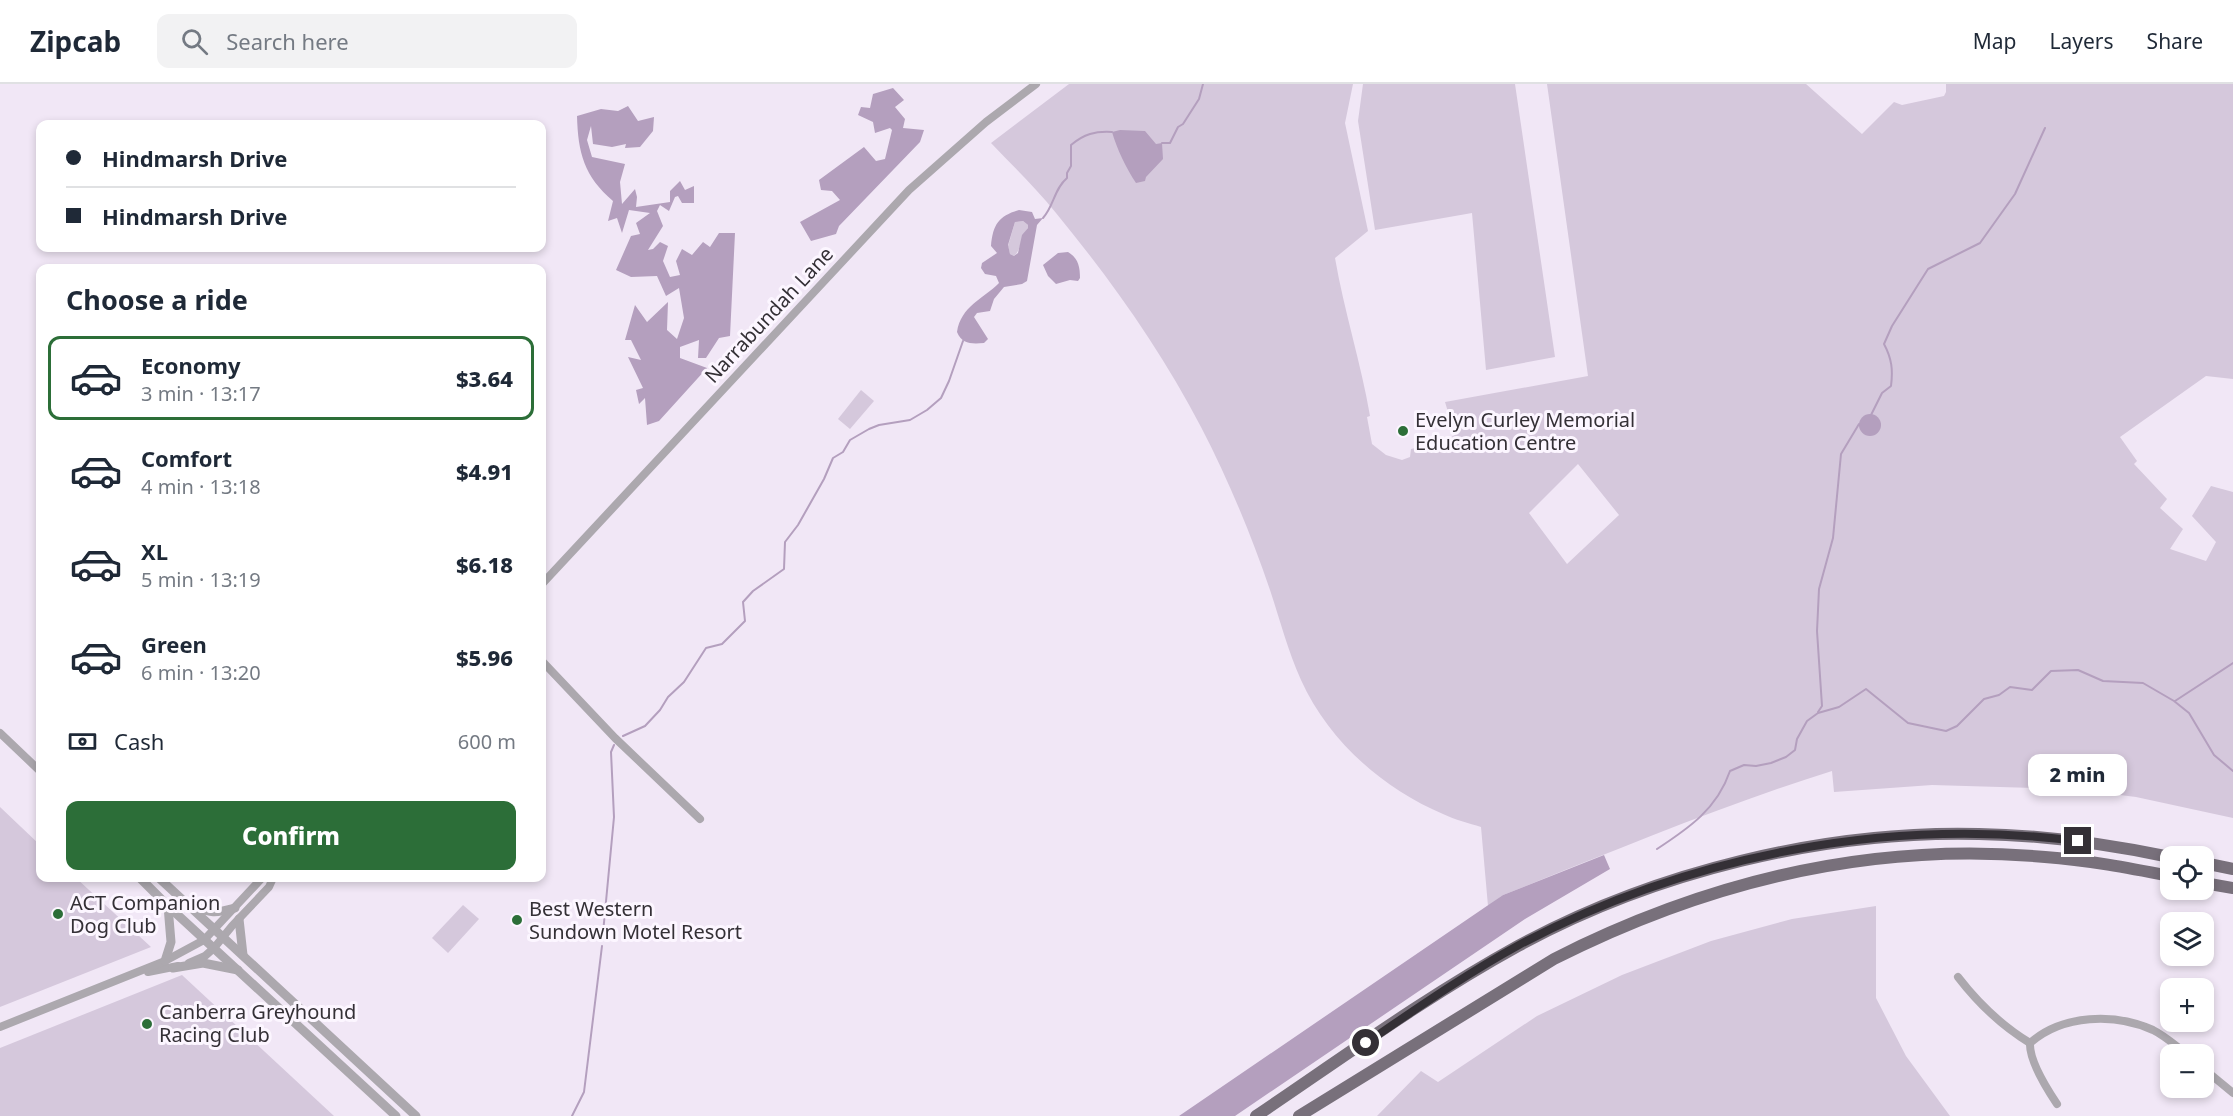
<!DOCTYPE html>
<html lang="en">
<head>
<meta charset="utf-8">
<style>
  :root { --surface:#fff; --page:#f2f2f3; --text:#1f2937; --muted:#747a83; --line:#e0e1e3; --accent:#2c6e38 }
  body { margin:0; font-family:"Noto Sans",sans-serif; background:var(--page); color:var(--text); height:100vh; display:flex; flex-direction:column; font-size:22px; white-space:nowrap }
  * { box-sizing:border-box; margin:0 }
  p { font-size:20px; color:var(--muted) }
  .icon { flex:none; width:33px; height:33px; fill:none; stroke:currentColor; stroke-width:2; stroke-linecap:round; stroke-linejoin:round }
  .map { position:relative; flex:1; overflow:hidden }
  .details { position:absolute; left:36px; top:180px; width:510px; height:618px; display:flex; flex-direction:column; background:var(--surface); border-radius:12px; box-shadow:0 3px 9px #0003 }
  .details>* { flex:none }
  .banner { position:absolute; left:36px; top:36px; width:510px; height:132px; border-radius:12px; box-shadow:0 3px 9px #0003; display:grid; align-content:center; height:132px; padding:0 30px; background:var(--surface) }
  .fabs { position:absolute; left:2160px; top:762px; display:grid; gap:12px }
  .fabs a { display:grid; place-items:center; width:54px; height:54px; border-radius:12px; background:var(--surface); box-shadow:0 3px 9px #0003; font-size:30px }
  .end { position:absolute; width:27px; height:27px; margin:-14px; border:8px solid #343036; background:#fff; box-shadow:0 0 0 3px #fff }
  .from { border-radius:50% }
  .bubble { position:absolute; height:42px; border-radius:12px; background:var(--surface); box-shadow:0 3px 9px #0003; font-size:20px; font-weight:800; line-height:42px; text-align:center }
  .banner b { display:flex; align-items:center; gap:21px; height:57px; font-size:22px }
  .banner b+b { border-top:2px solid var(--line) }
  .banner i { width:15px; height:15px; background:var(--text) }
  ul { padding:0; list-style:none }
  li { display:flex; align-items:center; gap:18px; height:84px; margin:0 12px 9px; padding:0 18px; border:3px solid transparent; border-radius:12px }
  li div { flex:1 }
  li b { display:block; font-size:22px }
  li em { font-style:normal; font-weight:800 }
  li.current { border-color:var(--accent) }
  li>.icon { width:54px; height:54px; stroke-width:1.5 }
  h2 { padding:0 30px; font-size:27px; line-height:72px }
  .pay { display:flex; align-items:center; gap:15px; height:66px; padding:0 30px; font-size:22px }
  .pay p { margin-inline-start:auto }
  .button { display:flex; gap:12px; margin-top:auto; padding:12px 30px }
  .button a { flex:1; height:69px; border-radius:12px; background:var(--accent); color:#fff; font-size:24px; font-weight:800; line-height:69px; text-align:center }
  header { display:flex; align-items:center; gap:36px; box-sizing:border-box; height:84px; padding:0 30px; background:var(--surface); border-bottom:2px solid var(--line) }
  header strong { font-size:28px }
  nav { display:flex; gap:33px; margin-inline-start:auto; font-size:21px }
  .search { width:420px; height:54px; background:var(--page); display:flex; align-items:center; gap:15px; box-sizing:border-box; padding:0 21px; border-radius:12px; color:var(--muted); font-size:22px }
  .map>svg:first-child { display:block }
  .green { fill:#d5c8dc; fill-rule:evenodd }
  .forest { fill:#b49fbe; fill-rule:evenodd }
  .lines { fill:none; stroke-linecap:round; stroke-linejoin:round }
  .stream { stroke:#b49fbe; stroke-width:2 }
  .minor { stroke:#aca8ae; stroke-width:8 }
  .tertiary { stroke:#aca8ae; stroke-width:9 }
  .primary { stroke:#78707b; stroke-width:12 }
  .route { stroke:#343036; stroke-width:8 }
  .poi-dot { fill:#2c6e38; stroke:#fcf6ff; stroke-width:2 }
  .labels { text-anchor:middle; stroke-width:6; stroke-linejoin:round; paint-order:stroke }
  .street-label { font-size:20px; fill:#343036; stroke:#fcf6ff }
  .poi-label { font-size:20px; fill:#343036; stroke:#fcf6ff; text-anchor:start }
</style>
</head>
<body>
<header>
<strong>Zipcab</strong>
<div class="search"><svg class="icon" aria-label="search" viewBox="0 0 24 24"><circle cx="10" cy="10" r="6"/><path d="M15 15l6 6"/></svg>Search here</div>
<nav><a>Map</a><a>Layers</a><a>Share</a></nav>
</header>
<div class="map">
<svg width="2233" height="1032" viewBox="0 0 2233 1032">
  <rect width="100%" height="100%" fill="#f1e7f6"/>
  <g class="green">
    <path d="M1069,0h284l-8,39 23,108 -33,27c9,53 26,105 35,158l-3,1 5,27 14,11 16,5 8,-3 1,-8 33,-8 11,-6 -10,-33 143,-26 -41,-292h259l56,50 32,-32 8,3 42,-9 2,-4v-8h287v295l-27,-3 -86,61 17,24 -3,3 33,35 -7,9 23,21 -13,20 36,12 10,-19 -24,-26 19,-30 22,6v326l-97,-21 -64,-8 -140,-4 -98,7 -2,-21c-112,35 -220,81 -329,124l-15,11 -7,-79c-12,-4 -26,-7 -38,-13 -61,-26 -115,-74 -142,-134 -13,-29 -21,-60 -31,-90 -19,-56 -42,-111 -69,-163 -40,-77 -90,-147 -145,-214 -20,-25 -43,-47 -65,-70zM1578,380l41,51 -52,49 -38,-51z"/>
    <path d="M1363,0h152l40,273 -69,13 -14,-157 -97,17 -17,-109z"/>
    <path d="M1023,137l5,4v3c-8,10 -6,21 -14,28l-4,-2 -2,-8 7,-24z"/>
    <path d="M861,306l13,11 -24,28 -12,-10z"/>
    <path d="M0,723l40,38v33h36l75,69 -151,60z"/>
    <path d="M463,821l16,14 -31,34 -16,-15z"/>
    <path d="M1876,822v92l30,58 44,60h-573l44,-45 17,11 99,-66 85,-41 89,-34 81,-22z"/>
    <path d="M182,891l152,141h-334v-68z"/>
  </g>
  <g class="forest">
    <path d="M893,4l11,12 -9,7 10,12 -2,9 21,2 -4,12 -81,84 -3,8 -25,7 -11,-19 40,-22 -8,-9 -11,-1 -2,-10 45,-33 12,14 9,-2 7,-29 -2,-2 -15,5 -2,-11 -15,-7 3,-8 9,1 3,-14z"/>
    <path d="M628,22l10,15 16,-4 -1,14 -13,16 -15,1 1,-4 -14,3 -19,-3 -2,-18 -4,14 5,17 33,7 -5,18 2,22 13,-15 2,8 -1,10 34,-5v-11l10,-10 5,9 9,-4v17h-12l-4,-7 -3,1 -6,14 -9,-6 -3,6 6,15 -15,24 5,-1 7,-7 8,4 -5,15 7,16 10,-2 -4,-14 6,-12 10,6 11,-13 7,5 9,-14h16l-5,103 -11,2 -13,20h-8l1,-18 -19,7v11l27,10 -48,53 -12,4 -2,-27 -6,6 -3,-14 7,-2 -15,-31 13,3 -10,-20h-6l10,-35 12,17 21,-20 -1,28 10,9 7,-21 -5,-30 -13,8 -9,-20 -26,1 -15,-7 15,-34 9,-2 -4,-11 14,-10 -21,-3 -7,23 -5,-15 -9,3 5,-20c-29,-25 -35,-48 -36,-85l24,-7 17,2z"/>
    <path d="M1120,46l25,1 11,13 6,-1 1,16 -17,18 -1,4 -9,2c-10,-15 -19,-34 -24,-51z"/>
    <path d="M1019,126l13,2 3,7 8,-1 -6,7 -10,56 -5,3 -18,3 -10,12 -4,12 -13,2 -3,4 14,22 -4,4c-13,1 -22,1 -27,-11 4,-26 26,-33 42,-49l-3,-7 -11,-2 -4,-6 1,-5 15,-10 -6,-7c2,-22 8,-30 28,-36zM1023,137l5,4v3l-6,7 -4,18 -4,3 -4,-2 -2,-9 7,-23z"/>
    <path d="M1068,168c10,6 12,14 12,26l-2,3 -8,-1 -14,4 -8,-8 -5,-11 15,-12z"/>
    <circle cx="1870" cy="341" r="11"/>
    <path d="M1604,771l6,14 -85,50 -290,197h-56l324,-221z"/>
  </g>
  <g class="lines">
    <g class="stream">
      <path d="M1162,59h8l8,-16 5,-3 16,-25 4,-15"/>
      <path d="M1043,134c11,-12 11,-29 24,-40v-5l4,-7v-21c13,-11 24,-14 41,-13"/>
      <path d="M1871,331l11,-22 9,-7c2,-16 1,-27 -7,-42l8,-18 36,-57 52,-26 35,-49 30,-66"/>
      <path d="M2175,617l58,-38"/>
      <path d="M1818,628l4,-6 -5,-75 2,-42 14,-51 8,-84 18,-30"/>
      <path d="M623,652l22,-10 15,-16 8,-13 16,-15 22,-34 16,-4 23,-23 -2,-19 10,-11 31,-22 1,-27 13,-17 26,-46 9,-21 10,-6 7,-12 19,-11 10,-4 31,-5 17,-10 14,-12 8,-17 14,-40"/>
      <path d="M1657,765c32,-21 60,-40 73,-78l14,-6 12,1 15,-3 15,-6 9,-7 2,-11 10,-18 11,-8 21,-6 27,-18 42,34 38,8 11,-5 27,-27 15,-4 11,-8 22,3 19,-19 27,-1 25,11 40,2 31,18 15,12 25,42 19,16"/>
      <path d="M603,849l11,-116 -3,-65 3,-7"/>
      <path d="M572,1032l12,-24 18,-146"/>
    </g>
    <g class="minor">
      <path d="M542,500l367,-394 77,-68 50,-38"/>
      <path d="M542,577l73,77 85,81"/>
      <path d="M0,649l40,38"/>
      <path d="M189,879l16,-7 9,-8 18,-22 37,-39 4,-9"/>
      <path d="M148,888l30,-6"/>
      <path d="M1958,893c20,26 44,49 72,66"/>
      <path d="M0,943l165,-66 39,-21 58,-62"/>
      <path d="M2030,959c33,-29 85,-30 123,-13 12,6 23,16 34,24"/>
      <path d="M2030,959c-1,18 17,46 27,61"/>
      <path d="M2204,985l29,24"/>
    </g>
    <g class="tertiary">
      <path d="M140,794l28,28 228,210"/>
      <path d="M159,794l257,238"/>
      <path d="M191,821c21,8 22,9 44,3"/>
      <path d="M239,835l4,36"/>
      <path d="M165,877l6,-19 -3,-36"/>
      <path d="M173,884l30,-5 35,7"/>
    </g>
    <g class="primary">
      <path d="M2204,779l29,6"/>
      <path d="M2204,799l29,5"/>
      <path d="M1256,1032c86,-58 171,-120 262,-170 136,-74 306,-116 461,-112 65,1 128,10 191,23"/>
      <path d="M1299,1032l255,-157c154,-78 318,-118 491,-102 42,3 84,11 125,19"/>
    </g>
  </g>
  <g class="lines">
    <path class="route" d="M1366,959c50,-34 100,-69 153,-98 169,-90 369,-128 559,-104"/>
  </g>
  <g class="poi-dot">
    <circle cx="1403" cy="347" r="6"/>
    <circle cx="58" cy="830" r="6"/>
    <circle cx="517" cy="836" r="6"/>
    <circle cx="147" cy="940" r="6"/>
  </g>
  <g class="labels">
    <g class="street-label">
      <text transform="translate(769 231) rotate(-47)" y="7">Narrabundah Lane</text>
    </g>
    <g class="poi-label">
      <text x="1415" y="343">Evelyn Curley Memorial<tspan x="1415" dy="23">Education Centre</tspan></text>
      <text x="70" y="826">ACT Companion<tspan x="70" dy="23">Dog Club</tspan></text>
      <text x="529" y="832">Best Western<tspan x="529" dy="23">Sundown Motel Resort</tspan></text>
      <text x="159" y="935">Canberra Greyhound<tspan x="159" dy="23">Racing Club</tspan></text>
    </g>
  </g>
</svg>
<div class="fabs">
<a><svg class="icon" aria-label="locate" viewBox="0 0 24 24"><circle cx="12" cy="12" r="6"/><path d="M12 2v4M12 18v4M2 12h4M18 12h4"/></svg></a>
<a><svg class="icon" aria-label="layers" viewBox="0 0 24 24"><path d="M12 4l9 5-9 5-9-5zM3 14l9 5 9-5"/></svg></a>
<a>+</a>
<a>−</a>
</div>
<i class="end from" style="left:1366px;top:959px"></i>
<i class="end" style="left:2078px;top:757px"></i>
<div class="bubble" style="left:2028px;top:670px;width:99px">2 min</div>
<div class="banner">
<b><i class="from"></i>Hindmarsh Drive</b>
<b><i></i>Hindmarsh Drive</b>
</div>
<section class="details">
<h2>Choose a ride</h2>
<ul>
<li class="current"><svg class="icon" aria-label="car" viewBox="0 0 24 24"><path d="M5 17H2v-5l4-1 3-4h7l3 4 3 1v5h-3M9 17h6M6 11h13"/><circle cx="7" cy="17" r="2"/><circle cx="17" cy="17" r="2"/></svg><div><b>Economy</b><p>3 min · 13:17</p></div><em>$3.64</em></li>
<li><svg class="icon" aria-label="car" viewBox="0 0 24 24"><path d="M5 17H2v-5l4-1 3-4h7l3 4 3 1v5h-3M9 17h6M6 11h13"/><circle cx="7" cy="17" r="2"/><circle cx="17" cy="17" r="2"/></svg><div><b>Comfort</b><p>4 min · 13:18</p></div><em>$4.91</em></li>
<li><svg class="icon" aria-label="car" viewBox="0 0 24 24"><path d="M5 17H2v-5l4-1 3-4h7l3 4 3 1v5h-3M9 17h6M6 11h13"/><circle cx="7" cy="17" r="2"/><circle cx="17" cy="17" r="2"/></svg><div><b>XL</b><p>5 min · 13:19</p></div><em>$6.18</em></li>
<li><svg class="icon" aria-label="car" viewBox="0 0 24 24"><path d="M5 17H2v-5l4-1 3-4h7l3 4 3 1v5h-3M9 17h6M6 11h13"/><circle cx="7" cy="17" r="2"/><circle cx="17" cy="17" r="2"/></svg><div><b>Green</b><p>6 min · 13:20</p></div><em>$5.96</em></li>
</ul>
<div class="pay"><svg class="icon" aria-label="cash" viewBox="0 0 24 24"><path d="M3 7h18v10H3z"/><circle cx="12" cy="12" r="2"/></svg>Cash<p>600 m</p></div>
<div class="button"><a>Confirm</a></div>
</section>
</div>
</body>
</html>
